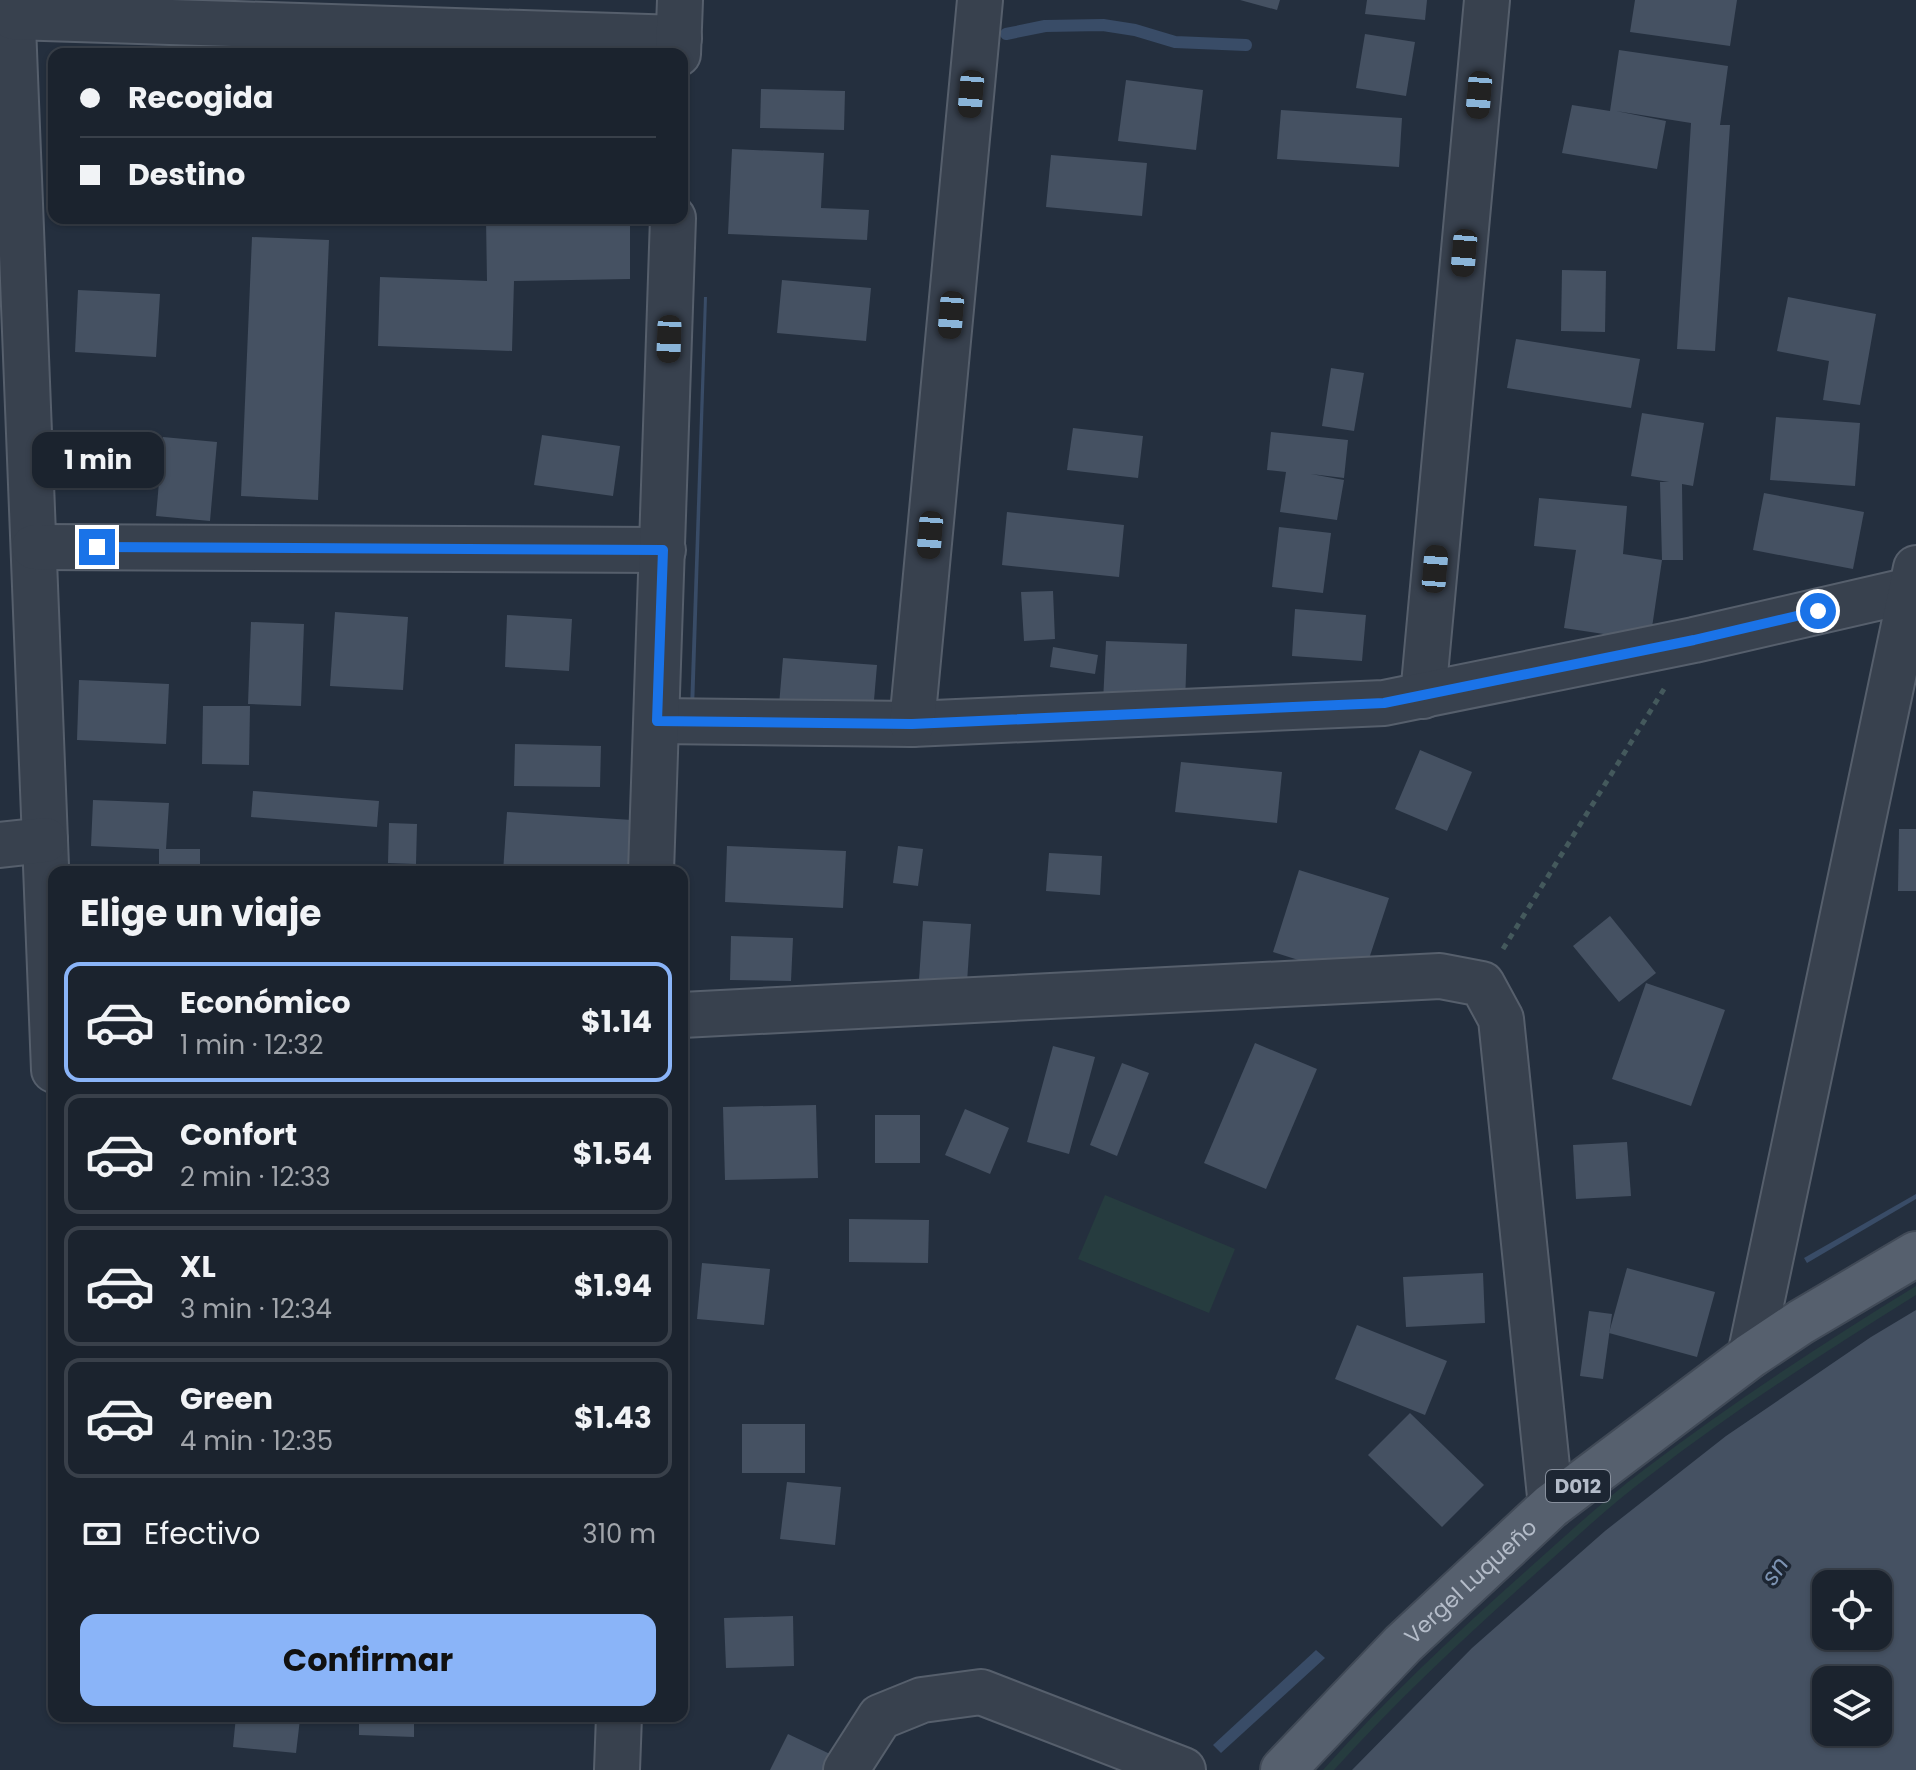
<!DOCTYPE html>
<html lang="es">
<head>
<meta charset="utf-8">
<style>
  :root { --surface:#1b232e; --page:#242b36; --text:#f1f3f6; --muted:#a0a4aa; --line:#39404a; --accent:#8ab4f8 }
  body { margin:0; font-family:Poppins,sans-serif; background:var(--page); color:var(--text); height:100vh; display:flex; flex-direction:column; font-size:30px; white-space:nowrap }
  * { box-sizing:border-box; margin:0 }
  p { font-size:26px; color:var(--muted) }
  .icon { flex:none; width:44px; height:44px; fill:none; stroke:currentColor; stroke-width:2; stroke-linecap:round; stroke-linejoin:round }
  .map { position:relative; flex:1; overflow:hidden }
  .panel { position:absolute; left:48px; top:866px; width:640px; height:856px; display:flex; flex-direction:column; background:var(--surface); border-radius:16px; box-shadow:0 2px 6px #0004,0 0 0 2px var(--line) }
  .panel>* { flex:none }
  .top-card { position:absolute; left:48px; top:48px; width:640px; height:176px; border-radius:16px; box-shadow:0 2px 6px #0004,0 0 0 2px var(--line); display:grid; align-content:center; height:176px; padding:0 32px; background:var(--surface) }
  .tools { position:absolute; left:1812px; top:1570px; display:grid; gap:16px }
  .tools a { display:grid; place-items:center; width:80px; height:80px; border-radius:16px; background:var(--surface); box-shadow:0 2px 6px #0004,0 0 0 2px var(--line); font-size:40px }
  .end { position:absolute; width:36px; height:36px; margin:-18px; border:10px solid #1a73e8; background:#fff; box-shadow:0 0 0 4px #fff }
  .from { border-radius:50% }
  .bubble { position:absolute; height:56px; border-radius:16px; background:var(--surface); box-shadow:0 2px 6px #0004,0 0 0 2px var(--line); font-size:26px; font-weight:700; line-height:56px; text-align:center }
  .car { position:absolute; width:24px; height:48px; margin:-24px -12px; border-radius:10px; box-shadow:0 0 6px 2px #0007; background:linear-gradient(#222 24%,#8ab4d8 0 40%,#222 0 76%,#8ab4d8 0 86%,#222 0) }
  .top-card b { display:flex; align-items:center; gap:28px; height:76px; font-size:30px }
  .top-card b+b { border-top:2px solid var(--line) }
  .top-card i { width:20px; height:20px; background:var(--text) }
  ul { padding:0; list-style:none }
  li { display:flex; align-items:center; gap:24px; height:120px; margin:0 16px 12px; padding:0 16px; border:4px solid var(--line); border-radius:16px }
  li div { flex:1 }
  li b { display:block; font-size:30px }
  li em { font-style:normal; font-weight:700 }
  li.selected { border-color:var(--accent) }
  li>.icon { width:72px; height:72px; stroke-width:1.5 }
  h2 { padding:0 32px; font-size:36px; line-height:96px }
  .pay { display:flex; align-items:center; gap:20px; height:88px; padding:0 32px; font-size:30px }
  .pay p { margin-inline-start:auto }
  .button { display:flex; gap:16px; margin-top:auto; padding:16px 32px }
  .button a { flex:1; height:92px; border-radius:16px; background:var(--accent); color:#111; font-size:32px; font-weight:700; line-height:92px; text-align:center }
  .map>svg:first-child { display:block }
  .green { fill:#263c3f }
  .water { fill:#394c67 }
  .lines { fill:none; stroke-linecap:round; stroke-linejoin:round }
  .stream { stroke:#394c67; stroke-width:12 }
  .building { fill:#455162; fill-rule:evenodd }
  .minor-casing { stroke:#565f6c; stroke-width:48 }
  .major-casing { stroke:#414a57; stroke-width:48 }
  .path { stroke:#44595c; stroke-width:5; stroke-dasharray:6 6; stroke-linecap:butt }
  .minor { stroke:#38414e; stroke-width:44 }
  .major { stroke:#56606e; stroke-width:44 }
  .route { stroke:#1a73e8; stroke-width:10 }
  .labels { text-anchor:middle; stroke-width:7; stroke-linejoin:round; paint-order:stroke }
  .shield { fill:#1d2633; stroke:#878f9c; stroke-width:2 }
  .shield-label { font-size:20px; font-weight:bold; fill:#b4bcc9 }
  .street-label { font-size:22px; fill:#b4bcc9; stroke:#1d2633 }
  .water-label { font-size:24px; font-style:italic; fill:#7c92b1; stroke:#1d2633 }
</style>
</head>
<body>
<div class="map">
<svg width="1916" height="1770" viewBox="0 0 1916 1770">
  <rect width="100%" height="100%" fill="#242f3e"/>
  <g class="green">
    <path d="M1105,1195l130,54 -26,64 -131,-54z"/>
    <path d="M1916,1286v9c-91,57 -182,115 -267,181 -40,30 -77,65 -115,99 -69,62 -138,126 -200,195h-11c63,-71 132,-136 203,-199 39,-35 78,-71 119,-102 87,-66 178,-126 271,-183z"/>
  </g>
  <g class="water">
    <path d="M704,297h3l-13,413h-4z"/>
    <path d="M1916,1194v5l-109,64 -3,-5z"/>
    <path d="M1316,1650l9,8 -104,95 -8,-8z"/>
  </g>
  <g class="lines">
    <path class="stream" d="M1006,34l39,-8 58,-1 32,5 40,12 71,3"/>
  </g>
  <g class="building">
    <path d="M1240,0h40l-3,10z"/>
    <path d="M1367,0h60l-2,20 -60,-6z"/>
    <path d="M1635,0h102l-7,46 -100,-14z"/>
    <path d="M1365,34l50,8 -9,54 -50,-8z"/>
    <path d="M1619,50l109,16 -8,59h10l-15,226 -38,-2 14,-226 -75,-12 50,10 -9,48 -95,-16 10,-48 38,6z"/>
    <path d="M1126,80l77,10 -7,60 -78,-9z"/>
    <path d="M761,89l84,2 -1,39 -84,-2z"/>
    <path d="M1281,110l121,8 -3,49 -122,-8z"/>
    <path d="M51,128h3v62h-4z"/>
    <path d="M732,149l92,4 -3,55 48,2 -2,30 -139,-6z"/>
    <path d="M1051,155l96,8 -5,53 -96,-9z"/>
    <path d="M486,218h144v61l-116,2 -2,70 -134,-5 2,-69 107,4z"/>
    <path d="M252,237l77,3 -11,260 -77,-4z"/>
    <path d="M1562,270l44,1 -1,61 -44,-1z"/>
    <path d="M782,280l89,8 -5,53 -89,-8z"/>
    <path d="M78,290l82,4 -4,63 -81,-5z"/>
    <path d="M1788,297l88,17 -16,91 -37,-5 6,-39 -52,-10z"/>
    <path d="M1516,339l124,20 -9,49 -124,-20z"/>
    <path d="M1331,368l33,5 -10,58 -32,-5z"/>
    <path d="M1642,413l62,10 -11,63 -11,-2 1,76h-21l-12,81 -86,-13 12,-78 -42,-4 5,-48 88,8 -4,48 39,6 -2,-78h9l-38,-6z"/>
    <path d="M1776,417l84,6 -5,63 -85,-6z"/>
    <path d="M1073,428l70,8 -5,42 -71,-8z"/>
    <path d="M1271,432l77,8 -4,38 -33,-4 33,6 -7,40 -57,-8 6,-40 -19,-2z"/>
    <path d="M542,435l78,11 -7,50 -79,-11z"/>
    <path d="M163,437l54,5 -7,79 -54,-5z"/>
    <path d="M1764,493l100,19 -11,57 -100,-19z"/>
    <path d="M1007,512l117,13 -5,52 -117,-12z"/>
    <path d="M1279,527l52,6 -8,60 -51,-6z"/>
    <path d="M1053,591l2,48 -31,2 -3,-49z"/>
    <path d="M1295,609l71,6 -4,46 -70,-5z"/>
    <path d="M335,612l73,5 -5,73 -73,-4z"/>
    <path d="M507,615l65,4 -3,52 -64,-4z"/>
    <path d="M251,622l53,2 -3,82 -53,-2z"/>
    <path d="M1106,641l81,3 -2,61 -82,-3z"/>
    <path d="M1053,647l45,8 -3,19 -45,-7z"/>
    <path d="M783,658l94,7 -4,47 -94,-7z"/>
    <path d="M79,680l90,4 -3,60 -89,-4z"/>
    <path d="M203,706h47l-1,59 -47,-1z"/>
    <path d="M515,744l86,2 -1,41 -86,-1z"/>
    <path d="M1420,750l52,22 -25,59 -52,-22z"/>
    <path d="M1181,762l101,10 -5,51 -102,-11z"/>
    <path d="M253,791l126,10 -2,26 -126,-10z"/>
    <path d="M93,800l76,3 -3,46h34v23h-41v-23l-68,-3z"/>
    <path d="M507,812l125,8 -4,52h-125z"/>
    <path d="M389,823l28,1 -1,40 -28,-1z"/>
    <path d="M1899,829h17v62h-18z"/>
    <path d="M727,846l119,5 -3,57 -118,-6z"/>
    <path d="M898,846l25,3 -5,37 -25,-3z"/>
    <path d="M1049,853l53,3 -2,39 -54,-4z"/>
    <path d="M1299,870l90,28 -27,82 -89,-28z"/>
    <path d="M1610,916l46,57 -37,29 -46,-56z"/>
    <path d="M923,921l48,3 -4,58 -48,-2z"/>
    <path d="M731,936l62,2 -2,43 -61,-1z"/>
    <path d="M1646,983l79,27 -34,96 -79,-27z"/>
    <path d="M1255,1043l62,26 -51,120 -62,-26z"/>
    <path d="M1053,1046l42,11 -26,97 -42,-12z"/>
    <path d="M1122,1063l27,10 -32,83 -27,-11z"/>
    <path d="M816,1105l2,73 -93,2 -2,-73z"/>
    <path d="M965,1109l44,19 -19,46 -45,-19z"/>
    <rect x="875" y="1115" width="45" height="48"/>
    <path d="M1627,1142l4,54 -55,3 -3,-54z"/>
    <path d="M849,1219l80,1 -1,43 -79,-1z"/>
    <path d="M702,1263l68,6 -6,56 -67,-6z"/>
    <path d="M1627,1268l88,24 -18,65 -88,-24z"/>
    <path d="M1483,1273l2,50 -79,4 -3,-50z"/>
    <path d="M1916,1310v460h-564l120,-122 133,-117 121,-95 145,-99zM1826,1584h52v52h-52zM1826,1680h52v52h-52z"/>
    <path d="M1589,1311l23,3 -9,65 -23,-3z"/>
    <path d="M1357,1325l90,36 -22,54 -90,-36z"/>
    <path d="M1410,1413l74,72 -42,42 -74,-72z"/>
    <rect x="742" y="1424" width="63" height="49"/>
    <path d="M787,1482l54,5 -6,58 -55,-6z"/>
    <path d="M793,1616l1,50 -68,2 -2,-50z"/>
    <path d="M236,1716h103l-1,5 -38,-2 -4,34 -63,-6z"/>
    <path d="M359,1716h55v21l-55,-2z"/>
    <path d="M788,1734l42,20 -8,16h-52z"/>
  </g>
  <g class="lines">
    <g class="minor-casing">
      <g id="minor">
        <path d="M12,0l42,1070"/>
        <path d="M13,17l666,21"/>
        <path d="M678,54l2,-54"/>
        <path d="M34,547l629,3"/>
        <path d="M1423,696l64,-696"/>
        <path d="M657,721l255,3 472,-21 310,-63 217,-50"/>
        <path d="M912,724l68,-724"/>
        <path d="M0,845l45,-5"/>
        <path d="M651,872l22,-654"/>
        <path d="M682,1015l758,-39 42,8 19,35 50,487"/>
        <path d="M1750,1356l166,-788"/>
        <path d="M617,1770l2,-54"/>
        <path d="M846,1770l34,-53 42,-17 59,-8 202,78"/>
      </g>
    </g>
    <g class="major-casing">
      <g id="major">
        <path id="s1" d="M1283,1770l120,-126 148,-138 199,-150 51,-34 115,-68"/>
      </g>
    </g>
    <path class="path" d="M1503,949l161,-260"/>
    <use href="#minor" class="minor"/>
    <use href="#major" class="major"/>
  </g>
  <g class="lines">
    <path class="route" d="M97,547l566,3 -6,171 255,3 472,-21 310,-63 124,-29"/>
  </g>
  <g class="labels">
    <rect class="shield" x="1546" y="1470" width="64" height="32" rx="6"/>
    <g class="shield-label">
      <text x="1578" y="1493">D012</text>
    </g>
    <g class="street-label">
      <text dy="8" stroke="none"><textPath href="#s1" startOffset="266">Vergel Luqueño</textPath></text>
    </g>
    <g class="water-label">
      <text transform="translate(1775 1571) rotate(-57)" y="8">sn</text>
    </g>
  </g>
</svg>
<div class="tools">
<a><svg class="icon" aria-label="locate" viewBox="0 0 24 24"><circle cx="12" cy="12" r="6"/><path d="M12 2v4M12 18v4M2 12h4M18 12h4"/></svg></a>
<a><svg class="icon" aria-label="layers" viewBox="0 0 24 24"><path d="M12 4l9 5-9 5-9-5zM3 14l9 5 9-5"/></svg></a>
</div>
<i class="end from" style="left:1818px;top:611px"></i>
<i class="end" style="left:97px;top:547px"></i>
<div class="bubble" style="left:32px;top:432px;width:132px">1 min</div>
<i class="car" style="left:971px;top:94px;rotate:185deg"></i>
<i class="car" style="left:1479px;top:95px;rotate:185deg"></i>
<i class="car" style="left:1464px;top:253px;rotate:185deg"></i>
<i class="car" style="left:951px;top:315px;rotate:185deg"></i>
<i class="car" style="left:669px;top:339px;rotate:182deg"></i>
<i class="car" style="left:930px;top:535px;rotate:185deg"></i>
<i class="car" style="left:1435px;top:569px;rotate:5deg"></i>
<div class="top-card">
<b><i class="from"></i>Recogida</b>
<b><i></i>Destino</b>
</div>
<section class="panel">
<h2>Elige un viaje</h2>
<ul>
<li class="selected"><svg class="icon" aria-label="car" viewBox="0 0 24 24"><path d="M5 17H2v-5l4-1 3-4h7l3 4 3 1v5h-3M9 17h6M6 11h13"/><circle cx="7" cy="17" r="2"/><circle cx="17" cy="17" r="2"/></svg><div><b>Económico</b><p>1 min · 12:32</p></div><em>$1.14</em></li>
<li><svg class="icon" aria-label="car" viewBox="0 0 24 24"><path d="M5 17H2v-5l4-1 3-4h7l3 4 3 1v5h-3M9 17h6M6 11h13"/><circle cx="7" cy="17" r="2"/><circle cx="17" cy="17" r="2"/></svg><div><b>Confort</b><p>2 min · 12:33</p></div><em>$1.54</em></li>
<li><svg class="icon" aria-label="car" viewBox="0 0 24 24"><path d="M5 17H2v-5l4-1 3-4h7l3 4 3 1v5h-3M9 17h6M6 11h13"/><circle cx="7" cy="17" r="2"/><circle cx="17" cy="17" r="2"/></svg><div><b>XL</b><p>3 min · 12:34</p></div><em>$1.94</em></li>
<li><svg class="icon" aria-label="car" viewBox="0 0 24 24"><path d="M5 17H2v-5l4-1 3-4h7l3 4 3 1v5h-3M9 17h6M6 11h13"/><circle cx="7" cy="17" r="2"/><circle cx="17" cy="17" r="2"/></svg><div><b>Green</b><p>4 min · 12:35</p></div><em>$1.43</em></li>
</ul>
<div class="pay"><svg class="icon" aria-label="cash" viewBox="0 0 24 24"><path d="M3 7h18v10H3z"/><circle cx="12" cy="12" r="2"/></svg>Efectivo<p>310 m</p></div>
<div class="button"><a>Confirmar</a></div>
</section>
</div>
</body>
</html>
